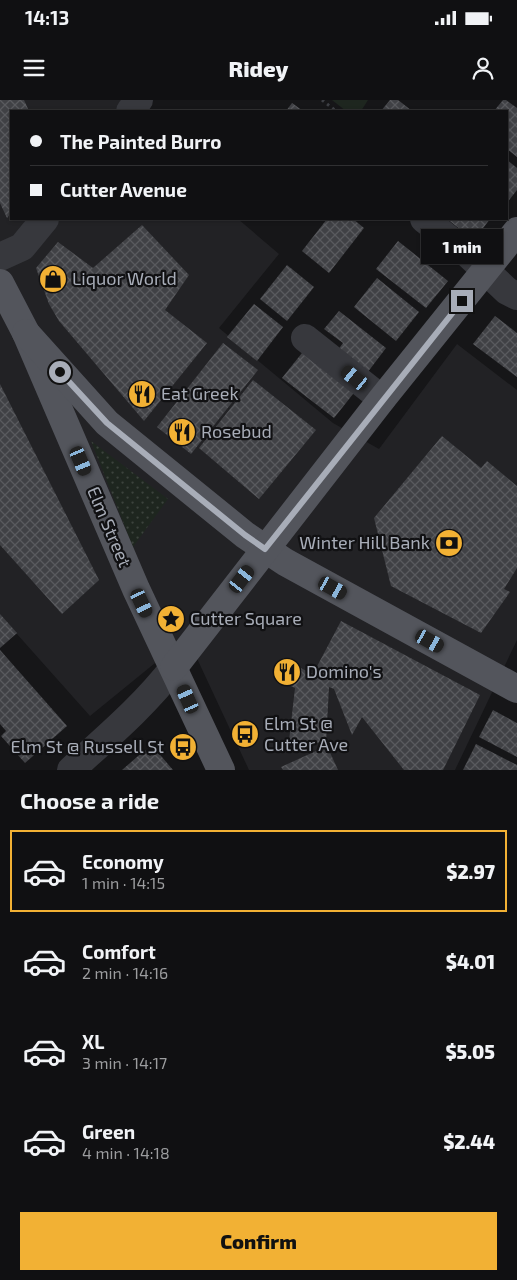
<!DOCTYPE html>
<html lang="en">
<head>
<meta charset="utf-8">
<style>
  :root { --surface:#101012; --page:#1e1e20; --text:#f1f3f6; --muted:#9c9d9f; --line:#303032; --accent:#f2b134 }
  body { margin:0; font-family:"Exo 2",sans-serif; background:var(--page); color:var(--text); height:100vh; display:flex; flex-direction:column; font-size:19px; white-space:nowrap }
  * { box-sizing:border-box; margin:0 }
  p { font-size:16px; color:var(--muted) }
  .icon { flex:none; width:28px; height:28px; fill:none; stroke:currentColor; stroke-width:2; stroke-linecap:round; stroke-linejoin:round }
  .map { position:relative; height:670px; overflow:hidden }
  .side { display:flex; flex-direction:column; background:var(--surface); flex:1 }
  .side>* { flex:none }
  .guide { position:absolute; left:10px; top:10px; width:498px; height:110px; border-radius:0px; box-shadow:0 1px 4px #0004,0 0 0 1px var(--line); display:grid; align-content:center; height:110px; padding:0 20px; background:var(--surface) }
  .end { position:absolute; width:22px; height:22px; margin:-11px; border:6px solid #a8adb8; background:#111; box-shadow:0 0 0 2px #111 }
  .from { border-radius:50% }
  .bubble { position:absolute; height:35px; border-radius:0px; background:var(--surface); box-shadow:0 1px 4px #0004,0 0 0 1px var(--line); font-size:16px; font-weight:800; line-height:35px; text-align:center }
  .car { position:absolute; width:15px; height:30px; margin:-15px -8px; border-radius:6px; box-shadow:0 0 4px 1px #0007; background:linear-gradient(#222 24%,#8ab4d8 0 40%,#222 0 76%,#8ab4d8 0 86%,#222 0) }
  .guide b { display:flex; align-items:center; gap:18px; height:48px; font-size:19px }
  .guide b+b { border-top:1px solid var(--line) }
  .guide i { width:12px; height:12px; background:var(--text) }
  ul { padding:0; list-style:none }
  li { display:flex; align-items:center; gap:15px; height:82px; margin:0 10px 8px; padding:0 10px; border:2px solid transparent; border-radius:0px }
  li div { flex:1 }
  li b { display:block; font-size:19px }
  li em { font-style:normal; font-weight:800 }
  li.current { border-color:var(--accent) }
  li>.icon { width:45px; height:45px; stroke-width:1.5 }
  h2 { padding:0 20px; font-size:22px; line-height:60px }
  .action { display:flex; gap:10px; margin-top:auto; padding:10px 20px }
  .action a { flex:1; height:58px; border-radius:0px; background:var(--accent); color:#111; font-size:20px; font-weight:800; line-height:58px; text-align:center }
  .status { display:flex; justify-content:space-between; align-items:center; height:35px; padding:0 25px; background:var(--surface); direction:ltr }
  .status svg { height:14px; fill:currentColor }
  header { display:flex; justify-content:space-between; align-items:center; height:65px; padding:0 20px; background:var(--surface); font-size:22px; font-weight:800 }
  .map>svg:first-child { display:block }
  .built { fill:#222225 }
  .grass { fill:url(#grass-dots) }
  .green { fill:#1e261f }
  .building { fill:url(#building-cross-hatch) }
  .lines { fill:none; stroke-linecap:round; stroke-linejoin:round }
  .path { stroke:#3d3f44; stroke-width:3; stroke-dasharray:2.5 4; stroke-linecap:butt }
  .minor { stroke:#37383d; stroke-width:28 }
  .major { stroke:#53555c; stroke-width:28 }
  .route { stroke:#a8adb8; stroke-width:6 }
  .labels { text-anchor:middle; stroke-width:4.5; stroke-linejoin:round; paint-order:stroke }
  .poi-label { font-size:18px; fill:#a8adb8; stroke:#111113; text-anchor:start }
  .street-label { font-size:18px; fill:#a8adb8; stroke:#111113 }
</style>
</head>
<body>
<div class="status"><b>14:13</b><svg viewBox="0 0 49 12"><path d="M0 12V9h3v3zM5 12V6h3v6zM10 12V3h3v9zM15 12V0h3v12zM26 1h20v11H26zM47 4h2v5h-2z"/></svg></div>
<header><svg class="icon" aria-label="menu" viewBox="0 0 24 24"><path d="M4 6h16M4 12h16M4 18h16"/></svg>Ridey<svg class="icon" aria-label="person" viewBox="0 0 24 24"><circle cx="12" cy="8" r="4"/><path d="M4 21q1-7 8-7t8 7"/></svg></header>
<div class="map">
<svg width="517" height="670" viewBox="0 0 517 670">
  <defs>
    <pattern id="grass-dots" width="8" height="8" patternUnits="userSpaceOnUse" patternTransform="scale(1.25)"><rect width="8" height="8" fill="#1e261f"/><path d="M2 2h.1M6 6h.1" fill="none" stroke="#3c433d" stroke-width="1.8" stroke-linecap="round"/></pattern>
    <pattern id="building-cross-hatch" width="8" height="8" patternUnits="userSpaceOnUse" patternTransform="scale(1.25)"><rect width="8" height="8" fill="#404145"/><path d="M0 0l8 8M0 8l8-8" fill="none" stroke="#595a5e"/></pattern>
  </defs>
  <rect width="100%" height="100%" fill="#161618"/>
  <path class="built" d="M0,0h136l-10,11h-115v108h227l41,35 -60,74 114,95 46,26 78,-105 60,46v250l-62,130h-206l-62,-133 -97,79 -90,-101z"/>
  <path class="grass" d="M91,341l77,58 -35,48z"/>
  <path class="green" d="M332,0h36l-7,11h-15z"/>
  <g class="building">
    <path d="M0,0h24l5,11h-18v102l-4,5 -7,-15z"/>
    <path d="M390,0h8l14,11h-31z"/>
    <path d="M503,0h3l11,8v49l-11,-9v-37h-12z"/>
    <path d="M292,3l11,8h-17z"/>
    <path d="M506,59l11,9v22l-11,14z"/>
    <path d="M327,119h26l11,9 -35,45 -27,-22z"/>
    <path d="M447,119h43l-16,21z"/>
    <path d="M142,125l47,50 -24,35 42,33 -63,78 -85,-100 -10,-17 -13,-36 22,-26 35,26z"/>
    <path d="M398,141l50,40 -22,27 -50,-39z"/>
    <path d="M287,165l27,22 -27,34 -27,-22z"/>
    <path d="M377,178l42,34 -23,29 -42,-34z"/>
    <path d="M254,204l29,23 -26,34 -30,-24z"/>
    <path d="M339,211l47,37 -22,29 -29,-23 8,-11 -19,-14z"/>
    <path d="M495,216l22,17v44l-44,-33z"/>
    <path d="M223,243l35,27 -67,84 -34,-27z"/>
    <path d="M306,248l51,41 -23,29 -52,-40z"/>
    <path d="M253,280l63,50 -57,69 -60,-51z"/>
    <path d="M0,284l99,196 -37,34 -62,-69z"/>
    <path d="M442,336l39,32 6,-7 30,25v82l-13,21 6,3 -29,41 -90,-47 -17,-68z"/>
    <path d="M0,514l17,19 -17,15z"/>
    <path d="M341,521l139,74 -37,75h-39l-42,-53 -10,18 -18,-46 -5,-2 -3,56 -37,-2 6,-53 -19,-9 -3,-6 1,-5 5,-6 7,-1 27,13z"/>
    <path d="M0,550l67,76 -42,37 -24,-27 5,-5 -6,-7z"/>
    <path d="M493,610l24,13v34l-38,-20z"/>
    <path d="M476,644l41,21v5h-54z"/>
    <path d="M327,646l11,24h-55l-2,-3z"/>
    <path d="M145,650l5,6 6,-6 17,20h-51z"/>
  </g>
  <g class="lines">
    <path class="path" d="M322,0l14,11"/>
    <g class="minor">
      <path d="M130,11l9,-11"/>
      <path d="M424,119l44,35 39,37 10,5"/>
      <path d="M0,157l22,-10 23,-28"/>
      <path d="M305,238l77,61"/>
      <path d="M71,670c36,-33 73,-64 103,-103"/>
    </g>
    <g class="major">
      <path d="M0,183l26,50 110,256 85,181"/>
      <path d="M26,233l81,90 138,112 40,27 232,127"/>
      <path d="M174,567l208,-268 135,-168"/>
    </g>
  </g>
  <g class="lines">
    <path class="route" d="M60,272l47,51 138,112 20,14 197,-248"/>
  </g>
  <defs>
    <g id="shop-disc" transform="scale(1.4375)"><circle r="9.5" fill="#f2b134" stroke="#111113"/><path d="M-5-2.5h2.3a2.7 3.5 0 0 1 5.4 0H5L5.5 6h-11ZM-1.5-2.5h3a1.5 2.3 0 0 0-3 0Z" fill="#111"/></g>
    <g id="restaurant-disc" transform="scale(1.4375)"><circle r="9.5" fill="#f2b134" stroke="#111113"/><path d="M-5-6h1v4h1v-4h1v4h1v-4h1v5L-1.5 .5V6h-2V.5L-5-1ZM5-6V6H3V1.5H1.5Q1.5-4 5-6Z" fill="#111"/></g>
    <g id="bank-disc" transform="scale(1.4375)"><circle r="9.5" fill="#f2b134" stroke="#111113"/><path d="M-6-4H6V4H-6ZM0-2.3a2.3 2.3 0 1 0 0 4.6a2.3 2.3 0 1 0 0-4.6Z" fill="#111"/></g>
    <g id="sight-disc" transform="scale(1.4375)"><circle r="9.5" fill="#f2b134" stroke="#111113"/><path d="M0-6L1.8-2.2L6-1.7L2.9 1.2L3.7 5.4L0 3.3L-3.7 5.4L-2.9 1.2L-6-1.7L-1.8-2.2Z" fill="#111"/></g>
    <g id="bus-disc" transform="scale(1.4375)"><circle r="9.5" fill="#f2b134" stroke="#111113"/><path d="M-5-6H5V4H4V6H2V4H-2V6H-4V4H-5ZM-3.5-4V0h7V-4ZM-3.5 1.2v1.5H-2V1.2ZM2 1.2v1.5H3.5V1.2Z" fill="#111"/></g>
  </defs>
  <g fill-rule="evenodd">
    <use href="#shop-disc" x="53" y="179"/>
    <use href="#restaurant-disc" x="142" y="294"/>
    <use href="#restaurant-disc" x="182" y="332"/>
    <use href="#bank-disc" x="449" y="443"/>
    <use href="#sight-disc" x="171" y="519"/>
    <use href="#restaurant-disc" x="287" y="572"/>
    <use href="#bus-disc" x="245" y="634"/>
    <use href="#bus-disc" x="183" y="647"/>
  </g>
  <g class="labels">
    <g class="poi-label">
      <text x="72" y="185">Liquor World</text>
      <text x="161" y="300">Eat Greek</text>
      <text x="201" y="338">Rosebud</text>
      <text x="430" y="449" text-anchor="end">Winter Hill Bank</text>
      <text x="190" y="525">Cutter Square</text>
      <text x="306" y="578">Domino's</text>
      <text x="264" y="630">Elm St @<tspan x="264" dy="21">Cutter Ave</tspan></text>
      <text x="164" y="653" text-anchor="end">Elm St @ Russell St</text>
    </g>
    <g class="street-label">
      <text transform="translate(109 427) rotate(67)" y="6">Elm Street</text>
    </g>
  </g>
</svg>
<i class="end from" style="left:60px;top:272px"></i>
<i class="end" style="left:462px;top:201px"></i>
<div class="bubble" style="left:421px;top:129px;width:82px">1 min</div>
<i class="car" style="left:355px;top:278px;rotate:309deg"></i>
<i class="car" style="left:81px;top:361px;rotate:157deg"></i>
<i class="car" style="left:242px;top:479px;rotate:38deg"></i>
<i class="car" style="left:333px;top:488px;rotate:119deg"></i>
<i class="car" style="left:142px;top:503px;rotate:155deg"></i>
<i class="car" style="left:430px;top:541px;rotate:119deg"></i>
<i class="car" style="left:188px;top:599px;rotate:336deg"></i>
<div class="guide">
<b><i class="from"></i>The Painted Burro</b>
<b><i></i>Cutter Avenue</b>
</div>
</div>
<section class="side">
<h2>Choose a ride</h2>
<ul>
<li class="current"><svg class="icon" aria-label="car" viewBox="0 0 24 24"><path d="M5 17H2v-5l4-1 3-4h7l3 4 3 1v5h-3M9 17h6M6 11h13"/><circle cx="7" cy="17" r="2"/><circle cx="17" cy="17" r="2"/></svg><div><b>Economy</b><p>1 min · 14:15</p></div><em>$2.97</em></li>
<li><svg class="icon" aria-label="car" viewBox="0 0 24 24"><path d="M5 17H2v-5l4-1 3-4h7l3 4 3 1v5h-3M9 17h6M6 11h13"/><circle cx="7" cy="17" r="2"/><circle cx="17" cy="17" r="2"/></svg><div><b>Comfort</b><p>2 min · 14:16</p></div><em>$4.01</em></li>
<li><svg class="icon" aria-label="car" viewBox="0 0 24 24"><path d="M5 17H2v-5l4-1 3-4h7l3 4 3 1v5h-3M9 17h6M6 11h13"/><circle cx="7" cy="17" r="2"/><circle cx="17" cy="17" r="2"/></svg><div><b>XL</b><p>3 min · 14:17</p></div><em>$5.05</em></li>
<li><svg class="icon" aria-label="car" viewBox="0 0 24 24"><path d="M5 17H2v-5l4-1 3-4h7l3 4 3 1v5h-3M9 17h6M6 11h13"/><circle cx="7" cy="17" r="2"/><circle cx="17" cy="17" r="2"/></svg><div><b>Green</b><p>4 min · 14:18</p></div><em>$2.44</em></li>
</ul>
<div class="action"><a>Confirm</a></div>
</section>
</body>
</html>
